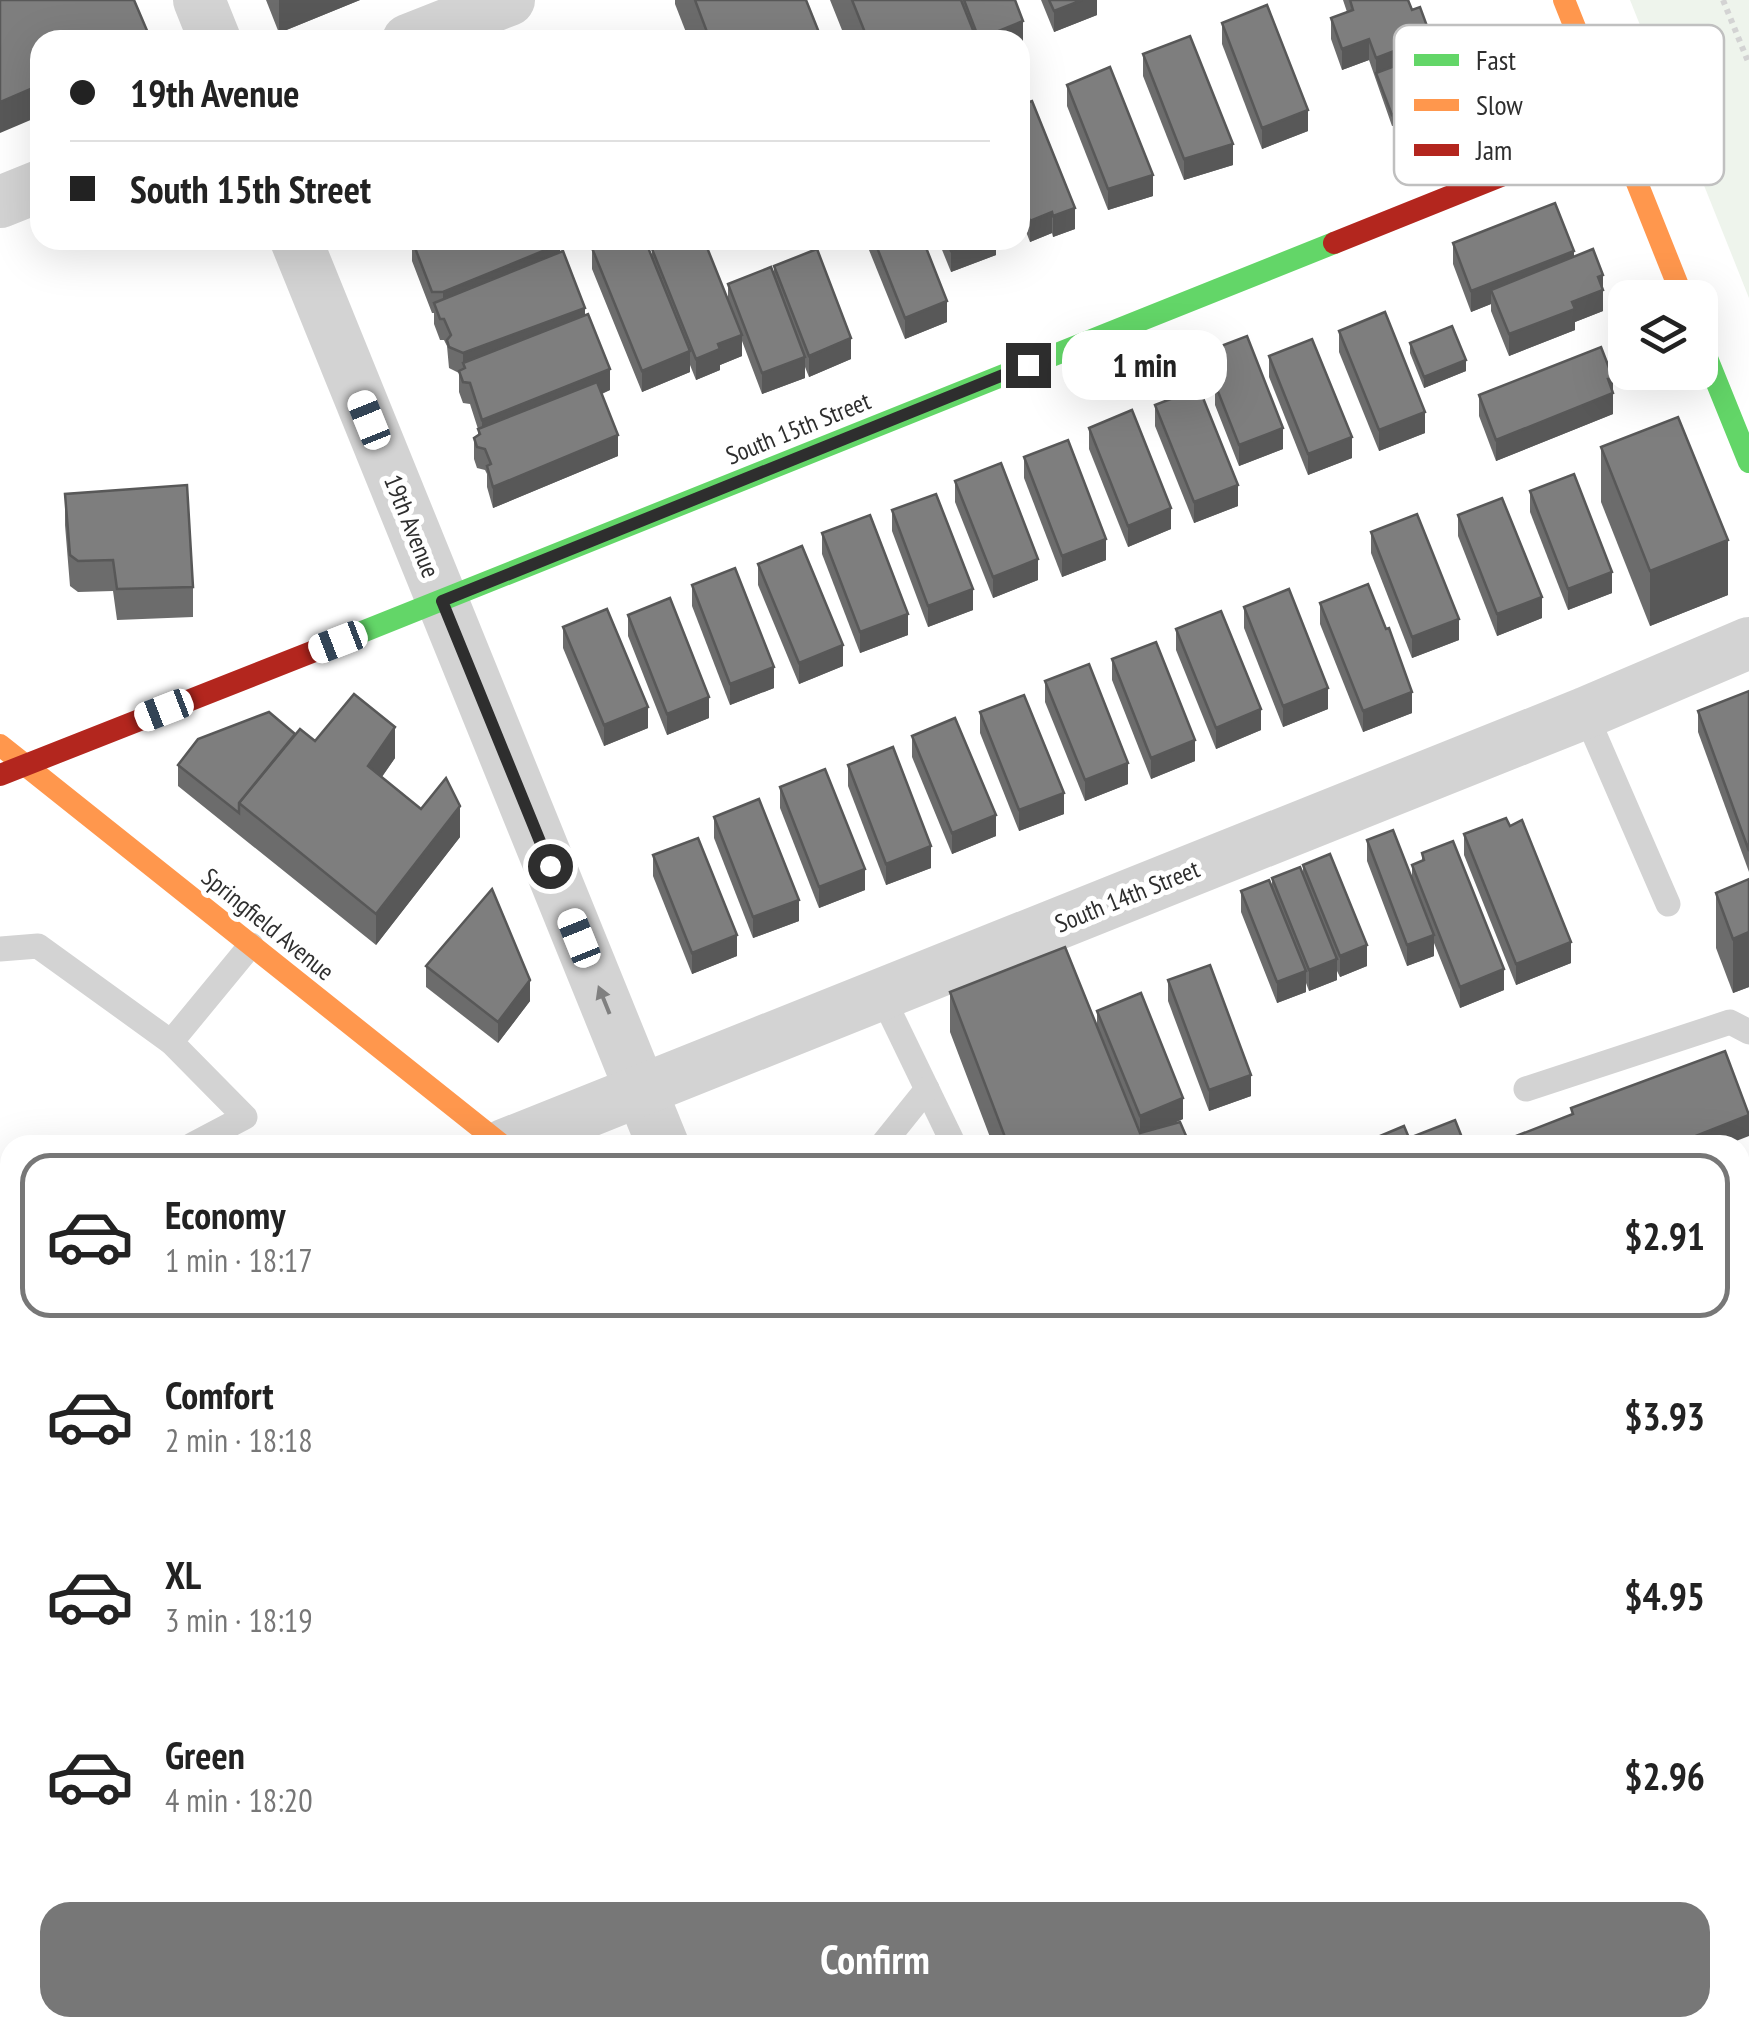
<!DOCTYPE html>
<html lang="en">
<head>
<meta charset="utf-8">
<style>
  :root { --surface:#fff; --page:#f6f6f6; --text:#222; --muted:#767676; --line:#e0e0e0; --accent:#777 }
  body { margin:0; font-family:"PT Sans Narrow",sans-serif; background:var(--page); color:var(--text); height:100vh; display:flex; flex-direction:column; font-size:38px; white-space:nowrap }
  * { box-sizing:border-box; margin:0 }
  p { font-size:32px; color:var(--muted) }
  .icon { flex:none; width:55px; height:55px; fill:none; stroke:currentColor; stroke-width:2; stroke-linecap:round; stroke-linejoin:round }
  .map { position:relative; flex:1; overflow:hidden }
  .side { position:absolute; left:0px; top:1135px; width:1750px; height:902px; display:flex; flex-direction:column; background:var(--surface); border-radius:30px 30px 0 0; box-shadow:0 10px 40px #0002 }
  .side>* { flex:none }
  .banner { position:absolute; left:30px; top:30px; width:1000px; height:220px; border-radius:30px; box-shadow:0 10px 40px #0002; display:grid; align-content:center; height:220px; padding:0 40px; background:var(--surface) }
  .controls { position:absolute; left:1608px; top:280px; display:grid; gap:20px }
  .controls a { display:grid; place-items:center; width:110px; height:110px; border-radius:20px; background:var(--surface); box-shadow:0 10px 40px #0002; font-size:50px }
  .end { position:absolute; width:45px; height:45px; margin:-22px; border:12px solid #2e2e2e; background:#fff; box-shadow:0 0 0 5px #fff }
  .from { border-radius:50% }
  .bubble { position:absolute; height:70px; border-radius:30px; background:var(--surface); box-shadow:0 10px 40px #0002; font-size:32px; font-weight:700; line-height:70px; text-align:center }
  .car { position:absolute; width:30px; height:60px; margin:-30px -15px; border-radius:12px; box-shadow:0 0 8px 2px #0007; background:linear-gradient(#fff 24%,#345 0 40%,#fff 0 76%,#345 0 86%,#fff 0) }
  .banner b { display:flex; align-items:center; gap:35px; height:95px; font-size:38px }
  .banner b+b { border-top:2px solid var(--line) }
  .banner i { width:25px; height:25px; background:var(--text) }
  ul { padding:18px 0 0; list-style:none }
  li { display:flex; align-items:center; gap:30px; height:165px; margin:0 20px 15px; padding:0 20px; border:5px solid transparent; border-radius:30px }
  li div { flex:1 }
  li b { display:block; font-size:38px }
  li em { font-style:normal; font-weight:700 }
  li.active { border-color:var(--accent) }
  li>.icon { width:90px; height:90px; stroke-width:1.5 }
  .primary-button { display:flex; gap:20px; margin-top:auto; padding:20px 40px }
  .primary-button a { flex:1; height:115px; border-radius:30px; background:var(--accent); color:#fff; font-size:40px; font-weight:700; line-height:115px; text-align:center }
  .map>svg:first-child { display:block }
  .green { fill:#eef4ec }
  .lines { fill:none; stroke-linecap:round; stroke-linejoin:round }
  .path { stroke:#d3d3d3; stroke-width:6; stroke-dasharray:5 5; stroke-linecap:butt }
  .lane { stroke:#d3d3d3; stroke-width:25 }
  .street { stroke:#d3d3d3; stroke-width:52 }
  .fast { stroke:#63d668; stroke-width:22 }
  .slow { stroke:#ff974d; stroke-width:22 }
  .jam { stroke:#b3261e; stroke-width:22 }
  .wall { fill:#6c6c6c }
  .shaded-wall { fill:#585858 }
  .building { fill:#7e7e7e; stroke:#585858; stroke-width:2.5 }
  .oneway { fill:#808080 }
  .route { stroke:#2e2e2e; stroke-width:12 }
  .labels { text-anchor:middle; stroke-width:10; stroke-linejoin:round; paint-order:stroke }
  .street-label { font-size:25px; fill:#2e2e2e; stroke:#fff }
  .key { fill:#fff; stroke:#c0c0c0; stroke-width:2.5 }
  .key-label { font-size:28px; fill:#2e2e2e }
</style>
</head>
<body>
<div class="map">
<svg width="1749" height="2037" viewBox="0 0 1749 2037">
  <rect width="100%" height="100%" fill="#fff"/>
  <path class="green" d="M1630,0h119v298z"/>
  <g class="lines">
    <path class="path" d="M1723,0l26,64"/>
    <g class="lane">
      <path d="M1585,713l83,191"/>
      <path d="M0,949l38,-3 133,96"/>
      <path d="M881,994l73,151"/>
      <path d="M1526,1089l204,-67 19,10"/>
      <path d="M192,1145l53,-28 -74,-75 80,-97"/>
      <path d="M882,1145l45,-56"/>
    </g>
    <g class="street">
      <path d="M199,0l16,40"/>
      <path d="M408,40l101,-40"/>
      <path d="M0,202l40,-16"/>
      <path d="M296,240l367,905"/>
      <path d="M504,1145l1081,-432 164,-70"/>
      <path d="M1740,1221l9,-4"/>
      <path d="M0,1345l10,-4"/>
      <path d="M0,1788h10"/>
    </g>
    <g class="fast">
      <path d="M1700,341l49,121"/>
      <path d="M317,650l1017,-407"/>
      <path d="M1593,2028l12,9"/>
    </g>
    <g class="slow">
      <path d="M1564,0l119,298"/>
      <path d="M0,745l502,400"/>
    </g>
    <g class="jam">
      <path d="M1334,243l281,-113"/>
      <path d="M0,775l317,-125"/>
      <path d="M1740,1789l9,-4"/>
      <path d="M1112,2037l24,-9"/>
    </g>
  </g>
  <g class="wall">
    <path d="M266,0h94l-81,33z"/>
    <path d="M675,0h131l16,40h-133l-14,-36z"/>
    <path d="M830,0h185l8,42 -3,-2h-174z"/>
    <path d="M1041,0h56v15l-43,17z"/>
    <path d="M1343,0h65l23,52 17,52 -56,22 -23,-66 -27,10 -11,-31v-21l16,-6z"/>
    <path d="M1222,23l86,108 -46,18 -40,-105z"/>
    <path d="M1143,54l90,111 -49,15 -41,-104z"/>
    <path d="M1067,85l86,111 -45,14 -41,-104z"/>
    <path d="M1020,105l55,124 -22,8 -1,-4 -22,9 -10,-26z"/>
    <path d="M406,240h152l2,12 25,64 25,74 -8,4 16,62 -125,52 -6,-21v-13l-2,-4 -8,-2 -3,-9v-21l4,-3v-6l-8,-25 -7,-1 -4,-11v-19l-10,-5 -2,-22 -3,-6h-4l-6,-16v-11h-2l-20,-52v-12l-2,1z"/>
    <path d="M869,240h54l24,82 -42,17 -36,-89z"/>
    <path d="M938,240h58v15l-45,17z"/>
    <path d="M1453,243l121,14 29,18v36l-28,11v8l-66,26 -18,-45v-7l-20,8 -18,-48z"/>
    <path d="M592,248l60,10v-9l76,51v-16l46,-7v-11l77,93 -42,18 -4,-10v11l-43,16 -20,-53v15l-22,9v5l-24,10 -6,-15v7l-48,20 -50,-123z"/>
    <path d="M1339,331l86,102 -46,18 -40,-99z"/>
    <path d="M1410,343l56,28 -42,17 -14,-35z"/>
    <path d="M1208,351l75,98 -44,17 -24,-61v-13l-7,-20z"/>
    <path d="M1269,356l83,102 -44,17 -39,-98z"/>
    <path d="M1613,378v36l-117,47 -17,-45v-21z"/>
    <path d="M1155,405l83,101 -44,17 -39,-97z"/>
    <path d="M1089,428l82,101 -43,18 -39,-98z"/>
    <path d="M1601,447l127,148 -78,31 -49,-124z"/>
    <path d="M1024,457l82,103 -44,17 -38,-99z"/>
    <path d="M955,481l83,99 -45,18 -38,-96z"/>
    <path d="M1530,491l82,102 -44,17 -38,-98z"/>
    <path d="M65,494l128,93v30l-76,3 -4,-29 -35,1 -8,-6 -5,-61z"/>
    <path d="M892,510l81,100 -45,17 -36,-96z"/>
    <path d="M1458,515l84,103 -45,18 -39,-100z"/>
    <path d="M1371,532l88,108 -47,18 -41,-105z"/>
    <path d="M822,533l86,102 -48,18 -38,-99z"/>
    <path d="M758,564l85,102 -44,18 -41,-99z"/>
    <path d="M692,585l82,103 -44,17 -38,-99z"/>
    <path d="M1320,603l92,110 -49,19 -43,-108z"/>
    <path d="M1244,607l84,102 -45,18 -39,-99z"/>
    <path d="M628,615l81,103 -42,17 -39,-99z"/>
    <path d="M563,627l85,101 -44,18 -41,-98z"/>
    <path d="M1176,629l85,101 -45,19 -40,-99z"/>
    <path d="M1112,659l83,102 -44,18 -39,-99z"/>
    <path d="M1045,681l83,103 -43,17 -40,-99z"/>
    <path d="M1749,691v181l-51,-140v-21z"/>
    <path d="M980,712l84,102 -45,17 -39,-98z"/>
    <path d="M295,734l20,7 80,17 -13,19 39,32 39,28 -84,108 -198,-159v-21z"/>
    <path d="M912,736l84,100 -44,18 -40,-97z"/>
    <path d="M848,765l83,103 -45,17 -38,-99z"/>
    <path d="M780,787l85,103 -46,18 -39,-100z"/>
    <path d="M714,817l85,104 -46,17 -39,-100z"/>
    <path d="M1464,834l107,129 -55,22 -52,-130z"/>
    <path d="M1367,840l45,37v-12l10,-4v-8l82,137 -44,18 -26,-65v13l-27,10 -40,-105z"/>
    <path d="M653,855l84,101 -45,18 -39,-98z"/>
    <path d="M1303,865l64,101 -27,11 -3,-6v9l-28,11 -3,-8v9l-29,11 -36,-91v-21l31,-4v-9l31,-5z"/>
    <path d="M1749,879v108l-16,6 -17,-45v-55z"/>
    <path d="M426,966l104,35 -32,42 -72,-56z"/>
    <path d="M1168,980l83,116 -42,15 -41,-110z"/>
    <path d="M950,992l147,34v-15l86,108 -13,6 20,20h-197l-43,-113z"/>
    <rect x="0" y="1391" width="10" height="345"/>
    <path d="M1749,1519v97l-9,-22v-72z"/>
    <path d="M495,2028h49l-1,9 -48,-1z"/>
    <rect x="553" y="2028" width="86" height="9"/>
  </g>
  <g class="shaded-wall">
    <path d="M279,0h81l-81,33z"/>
    <path d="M1082,0h15v15l-43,17v-21z"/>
    <path d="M1023,21v21l-3,1v-3h-41z"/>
    <path d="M1431,37v21l-55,15v6v-21z"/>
    <path d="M1369,39v21l-27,10v-21z"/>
    <path d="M40,85v31l-40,17v-31z"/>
    <path d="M1448,93v11l-56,22v-11z"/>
    <path d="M1308,110v21l-46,18v-21z"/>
    <path d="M1233,144v21l-49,15v-21z"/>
    <path d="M1153,175v21l-45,14v-21z"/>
    <path d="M1075,208v21l-22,8v-21z"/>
    <path d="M1052,212v21l-22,9v-21z"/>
    <path d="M980,240h16v15l-45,17v-21z"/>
    <path d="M560,244v21l-117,48v-21z"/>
    <path d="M1574,251v21l-83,18v14l-20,8v-21z"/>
    <path d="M1603,275v36l-28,11v8l-66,26v-22l63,-32 26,-25z"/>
    <path d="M947,301v21l-42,17v-21z"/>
    <path d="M585,308v21l-120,39 -2,-5v11v-21z"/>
    <path d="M742,335v21l-22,9v5l-24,10v-21l22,-15z"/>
    <path d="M851,338v21l-42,18v-21z"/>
    <path d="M690,351v21l-48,20v-21z"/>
    <path d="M805,357v21l-43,16v-21z"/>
    <path d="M1466,360v11l-42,17v-11z"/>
    <path d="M610,369v21l-128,51v-21z"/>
    <path d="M1613,378v36l-117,47v-21z"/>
    <path d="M1425,412v21l-46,18v-21z"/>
    <path d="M1283,428v21l-44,17v-21z"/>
    <path d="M618,435v21l-125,52v-21z"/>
    <path d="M1352,437v21l-44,17v-21z"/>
    <path d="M1238,485v21l-44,17v-21z"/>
    <path d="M1171,508v21l-43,18v-21z"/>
    <path d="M1106,539v21l-44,17v-21z"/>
    <path d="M1728,540v55l-78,31v-55z"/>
    <path d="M1038,559v21l-45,18v-21z"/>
    <path d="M1612,572v21l-44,17v-21z"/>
    <path d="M973,589v21l-45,17v-21z"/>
    <path d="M1542,597v21l-45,18v-22z"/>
    <path d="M908,614v21l-48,18v-21z"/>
    <path d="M1459,619v21l-47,18v-21z"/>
    <path d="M843,645v21l-44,18v-21z"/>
    <path d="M774,667v21l-44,17v-21z"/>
    <path d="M1328,688v21l-45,18v-21z"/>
    <path d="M1412,692v21l-49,19v-21z"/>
    <path d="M709,697v21l-42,17v-21z"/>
    <path d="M648,707v21l-44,18v-21z"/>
    <path d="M1261,709v21l-45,19v-21z"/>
    <path d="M395,727v31l-27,38v-30z"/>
    <path d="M1195,740v21l-44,18v-21z"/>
    <path d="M1128,763v21l-43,17v-21z"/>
    <path d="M1064,793v21l-45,17v-21z"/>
    <path d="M460,806v31l-84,108v-31z"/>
    <path d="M996,815v21l-44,18v-21z"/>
    <path d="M931,846v22l-45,17v-21z"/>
    <path d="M865,869v21l-46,18v-21z"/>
    <path d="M799,900v21l-46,17v-21z"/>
    <path d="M1749,932v55l-16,6v-54z"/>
    <path d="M737,935v21l-45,18v-21z"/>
    <path d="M1434,935v21l-27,10v-21z"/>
    <path d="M1571,942v21l-55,22v-21z"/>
    <path d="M1367,945v21l-27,11v-21z"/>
    <path d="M1337,959v21l-28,11v-21z"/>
    <path d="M1504,969v21l-44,18v-21z"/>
    <path d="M1306,971v21l-29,11v-21z"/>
    <path d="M530,980v21l-32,42v-21z"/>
    <path d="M1251,1075v21l-42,15v-21z"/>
    <path d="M1183,1098v21l-43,18v-21z"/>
    <path d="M1749,1115v21l-23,9h-53z"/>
    <path d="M1749,1418v31l-9,3v-30z"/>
    <path d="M1749,1700v31l-9,4v-31z"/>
    <path d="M882,2028h24l-1,9h-47z"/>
  </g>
  <g class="building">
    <path d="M0,0h134l17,40h-111v45l-40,17z"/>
    <path d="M695,0h111l16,40h-112z"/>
    <path d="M852,0h109l16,40h-109z"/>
    <path d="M964,0h51l8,21 -44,18z"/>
    <path d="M1049,0h33l-28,11z"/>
    <path d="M1350,0h58l4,10 8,-3 11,30 -55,21 -7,-19 -27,10 -11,-31 22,-8z"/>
    <path d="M1267,5l41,105 -46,18 -40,-105z"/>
    <path d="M1190,36l43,108 -49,15 -41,-105z"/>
    <path d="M1432,52l16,41 -56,22 -16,-42z"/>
    <path d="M1110,67l43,108 -45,14 -41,-104z"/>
    <path d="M1032,101l43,107 -22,8 -1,-4 -22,9 -10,-26v-90z"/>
    <path d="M1555,203l19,48 -103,40 -18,-48z"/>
    <path d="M412,240h146l2,4 -117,48h-11z"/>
    <path d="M613,240h32l45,111 -48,20 -50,-123z"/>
    <path d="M675,240h29l38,95 -24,9 2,5 -24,10 -44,-110z"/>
    <path d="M874,240h49l24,61 -42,17z"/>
    <path d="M946,240h34l-29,11z"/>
    <path d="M817,249l34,89 -42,18 -35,-90z"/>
    <path d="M1593,249l10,26 -5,2 5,13 -31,12 3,7 -66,25 -18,-44z"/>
    <path d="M563,251l22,57 -122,45 -14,-6 -2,-7 4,-5 -7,-16h-4l-6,-16z"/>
    <path d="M771,267l34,90 -43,16 -34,-89z"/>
    <path d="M1385,312l40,100 -46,18 -40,-99z"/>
    <path d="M588,314l22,55 -128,51 -12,-37 -7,-1 -4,-11 6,-3 -2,-5z"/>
    <path d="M1452,326l14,34 -42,17 -14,-34z"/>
    <path d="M1247,336l36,92 -44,17 -24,-61 5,-1 -12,-32z"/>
    <path d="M1312,339l40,98 -44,17 -39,-98z"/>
    <path d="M1601,347l12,31 -5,1 5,14 -117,47 -17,-45z"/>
    <path d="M597,382l21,53 -125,52 -6,-21 4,-2 -6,-15 -8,-2 -3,-9 6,-4 -2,-5z"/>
    <path d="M1199,388l39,97 -44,17 -39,-97z"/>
    <path d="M1132,410l39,98 -43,18 -39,-98z"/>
    <path d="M1678,417l50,123 -78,31 -49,-124z"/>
    <path d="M1068,440l38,99 -44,17 -38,-99z"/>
    <path d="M1001,463l37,96 -45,18 -38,-96z"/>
    <path d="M1574,474l38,98 -44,17 -38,-98z"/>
    <path d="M187,485l6,102 -76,2 -4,-29 -35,1 -8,-6 -5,-61z"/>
    <path d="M936,494l37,95 -45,17 -36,-96z"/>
    <path d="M1502,498l40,99 -45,17 -39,-99z"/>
    <path d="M1417,514l42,105 -47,18 -41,-105z"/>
    <path d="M870,515l38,99 -48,18 -38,-99z"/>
    <path d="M802,546l41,99 -44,18 -41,-99z"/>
    <path d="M735,568l39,99 -44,17 -38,-99z"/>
    <path d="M1368,584l18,45 3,-1 23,64 -49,19 -43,-108z"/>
    <path d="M1289,589l39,99 -45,18 -39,-99z"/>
    <path d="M670,598l39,99 -42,17 -39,-99z"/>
    <path d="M607,609l41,98 -44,18 -41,-98z"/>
    <path d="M1221,611l40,98 -45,19 -40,-99z"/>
    <path d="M1156,642l39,98 -44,18 -39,-99z"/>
    <path d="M1089,664l39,99 -43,17 -40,-99z"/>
    <path d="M1749,691v160l-51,-140z"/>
    <path d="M354,694l41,33 -27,39 53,43 25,-31 14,28 -84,108 -137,-111 61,-74 15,12z"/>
    <path d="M1024,695l40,98 -45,17 -39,-98z"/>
    <path d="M269,712l26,22 -56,69v10l-61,-48 20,-26z"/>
    <path d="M955,718l41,97 -44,18 -40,-97z"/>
    <path d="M893,747l38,99 -45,18 -38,-99z"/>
    <path d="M825,769l40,100 -46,18 -39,-100z"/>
    <path d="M759,799l40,101 -46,17 -39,-100z"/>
    <path d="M1506,818l4,8 12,-6 49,122 -55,22 -52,-130z"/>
    <path d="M1393,830l41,105 -27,10 -40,-105z"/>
    <path d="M698,838l39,97 -45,18 -39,-98z"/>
    <path d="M1453,841l51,128 -44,18 -48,-122 12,-5 -2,-7z"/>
    <path d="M1330,854l37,91 -27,11 -37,-91z"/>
    <path d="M1300,867l37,92 -28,11 -37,-92z"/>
    <path d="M1749,879v53l-16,7 -17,-46z"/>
    <path d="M1269,880l37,91 -29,11 -36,-91z"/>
    <path d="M492,889l38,91 -32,42 -72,-56z"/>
    <path d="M1065,947l75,186 40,-11 10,23h-182l-58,-153z"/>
    <path d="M1210,965l41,110 -42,15 -41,-110z"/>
    <path d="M1141,993l42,105 -43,18 -43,-105z"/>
    <path d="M1725,1051l24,64 -76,30h-8l-2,-6 -14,6h-156l80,-31 -2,-6z"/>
    <path d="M1455,1120l10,25h-49l-4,-8z"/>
    <path d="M1404,1126l8,19h-50l-1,-1z"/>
    <path d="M1740,1361l9,22v35l-9,4z"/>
    <path d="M0,1391h10v306l-10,-1z"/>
    <path d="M1749,1519v76l-9,-23v-50z"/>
    <path d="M1740,1653l9,23v24l-9,4z"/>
    <path d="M0,1982l10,1v45h28l-1,9h-37z"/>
    <path d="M38,2028h143l-1,6h61v3h-204z"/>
    <path d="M680,2028h202l-24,9h-178z"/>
  </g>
  <defs><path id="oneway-solid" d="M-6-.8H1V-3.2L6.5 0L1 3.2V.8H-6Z" transform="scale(2.5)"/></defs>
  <use class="oneway" href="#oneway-solid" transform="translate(604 1000) rotate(-112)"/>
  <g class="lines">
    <path class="route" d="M550,866l-108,-265 586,-236"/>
  </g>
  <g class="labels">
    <g class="street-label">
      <text transform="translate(798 428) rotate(-22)" y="9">South 15th Street</text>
      <text transform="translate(412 526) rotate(68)" y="9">19th Avenue</text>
      <text transform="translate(1127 896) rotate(-22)" y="9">South 14th Street</text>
      <text transform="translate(268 924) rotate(39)" y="9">Springfield Avenue</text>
    </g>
  </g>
  <rect x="1394" y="25" width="330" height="160" rx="15" class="key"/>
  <rect x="1414" y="54" width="45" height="12" fill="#63d668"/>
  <rect x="1414" y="99" width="45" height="12" fill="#ff974d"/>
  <rect x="1414" y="144" width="45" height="12" fill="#b3261e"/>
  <g class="key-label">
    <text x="1476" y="70">Fast</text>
    <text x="1476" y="115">Slow</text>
    <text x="1476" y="160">Jam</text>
  </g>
</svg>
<div class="controls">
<a><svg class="icon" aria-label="layers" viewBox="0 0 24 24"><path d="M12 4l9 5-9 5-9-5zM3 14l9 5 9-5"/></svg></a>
</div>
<i class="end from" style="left:550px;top:866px"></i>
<i class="end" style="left:1028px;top:365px"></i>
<div class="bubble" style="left:1062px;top:330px;width:165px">1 min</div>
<i class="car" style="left:369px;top:420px;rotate:338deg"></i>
<i class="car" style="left:338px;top:642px;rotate:249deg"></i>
<i class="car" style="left:164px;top:710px;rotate:249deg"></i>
<i class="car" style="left:579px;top:938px;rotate:338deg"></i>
<div class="banner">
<b><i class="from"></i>19th Avenue</b>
<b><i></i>South 15th Street</b>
</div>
<section class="side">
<ul>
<li class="active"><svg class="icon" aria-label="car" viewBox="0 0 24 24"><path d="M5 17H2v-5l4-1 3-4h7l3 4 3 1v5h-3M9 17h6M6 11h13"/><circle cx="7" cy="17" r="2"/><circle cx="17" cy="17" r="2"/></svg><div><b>Economy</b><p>1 min · 18:17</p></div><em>$2.91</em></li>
<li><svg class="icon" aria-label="car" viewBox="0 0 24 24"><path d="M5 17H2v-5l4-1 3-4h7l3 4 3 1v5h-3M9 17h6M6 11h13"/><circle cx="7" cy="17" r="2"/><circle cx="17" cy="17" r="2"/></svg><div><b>Comfort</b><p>2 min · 18:18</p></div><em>$3.93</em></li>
<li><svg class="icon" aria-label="car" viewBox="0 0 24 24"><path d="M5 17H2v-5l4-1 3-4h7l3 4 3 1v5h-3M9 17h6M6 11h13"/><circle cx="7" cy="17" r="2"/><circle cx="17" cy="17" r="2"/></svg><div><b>XL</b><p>3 min · 18:19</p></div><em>$4.95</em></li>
<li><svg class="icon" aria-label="car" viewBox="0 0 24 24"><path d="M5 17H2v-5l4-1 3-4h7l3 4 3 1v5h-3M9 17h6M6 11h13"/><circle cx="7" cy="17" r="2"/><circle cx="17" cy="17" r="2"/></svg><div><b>Green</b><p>4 min · 18:20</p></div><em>$2.96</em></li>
</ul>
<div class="primary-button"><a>Confirm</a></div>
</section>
</div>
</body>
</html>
